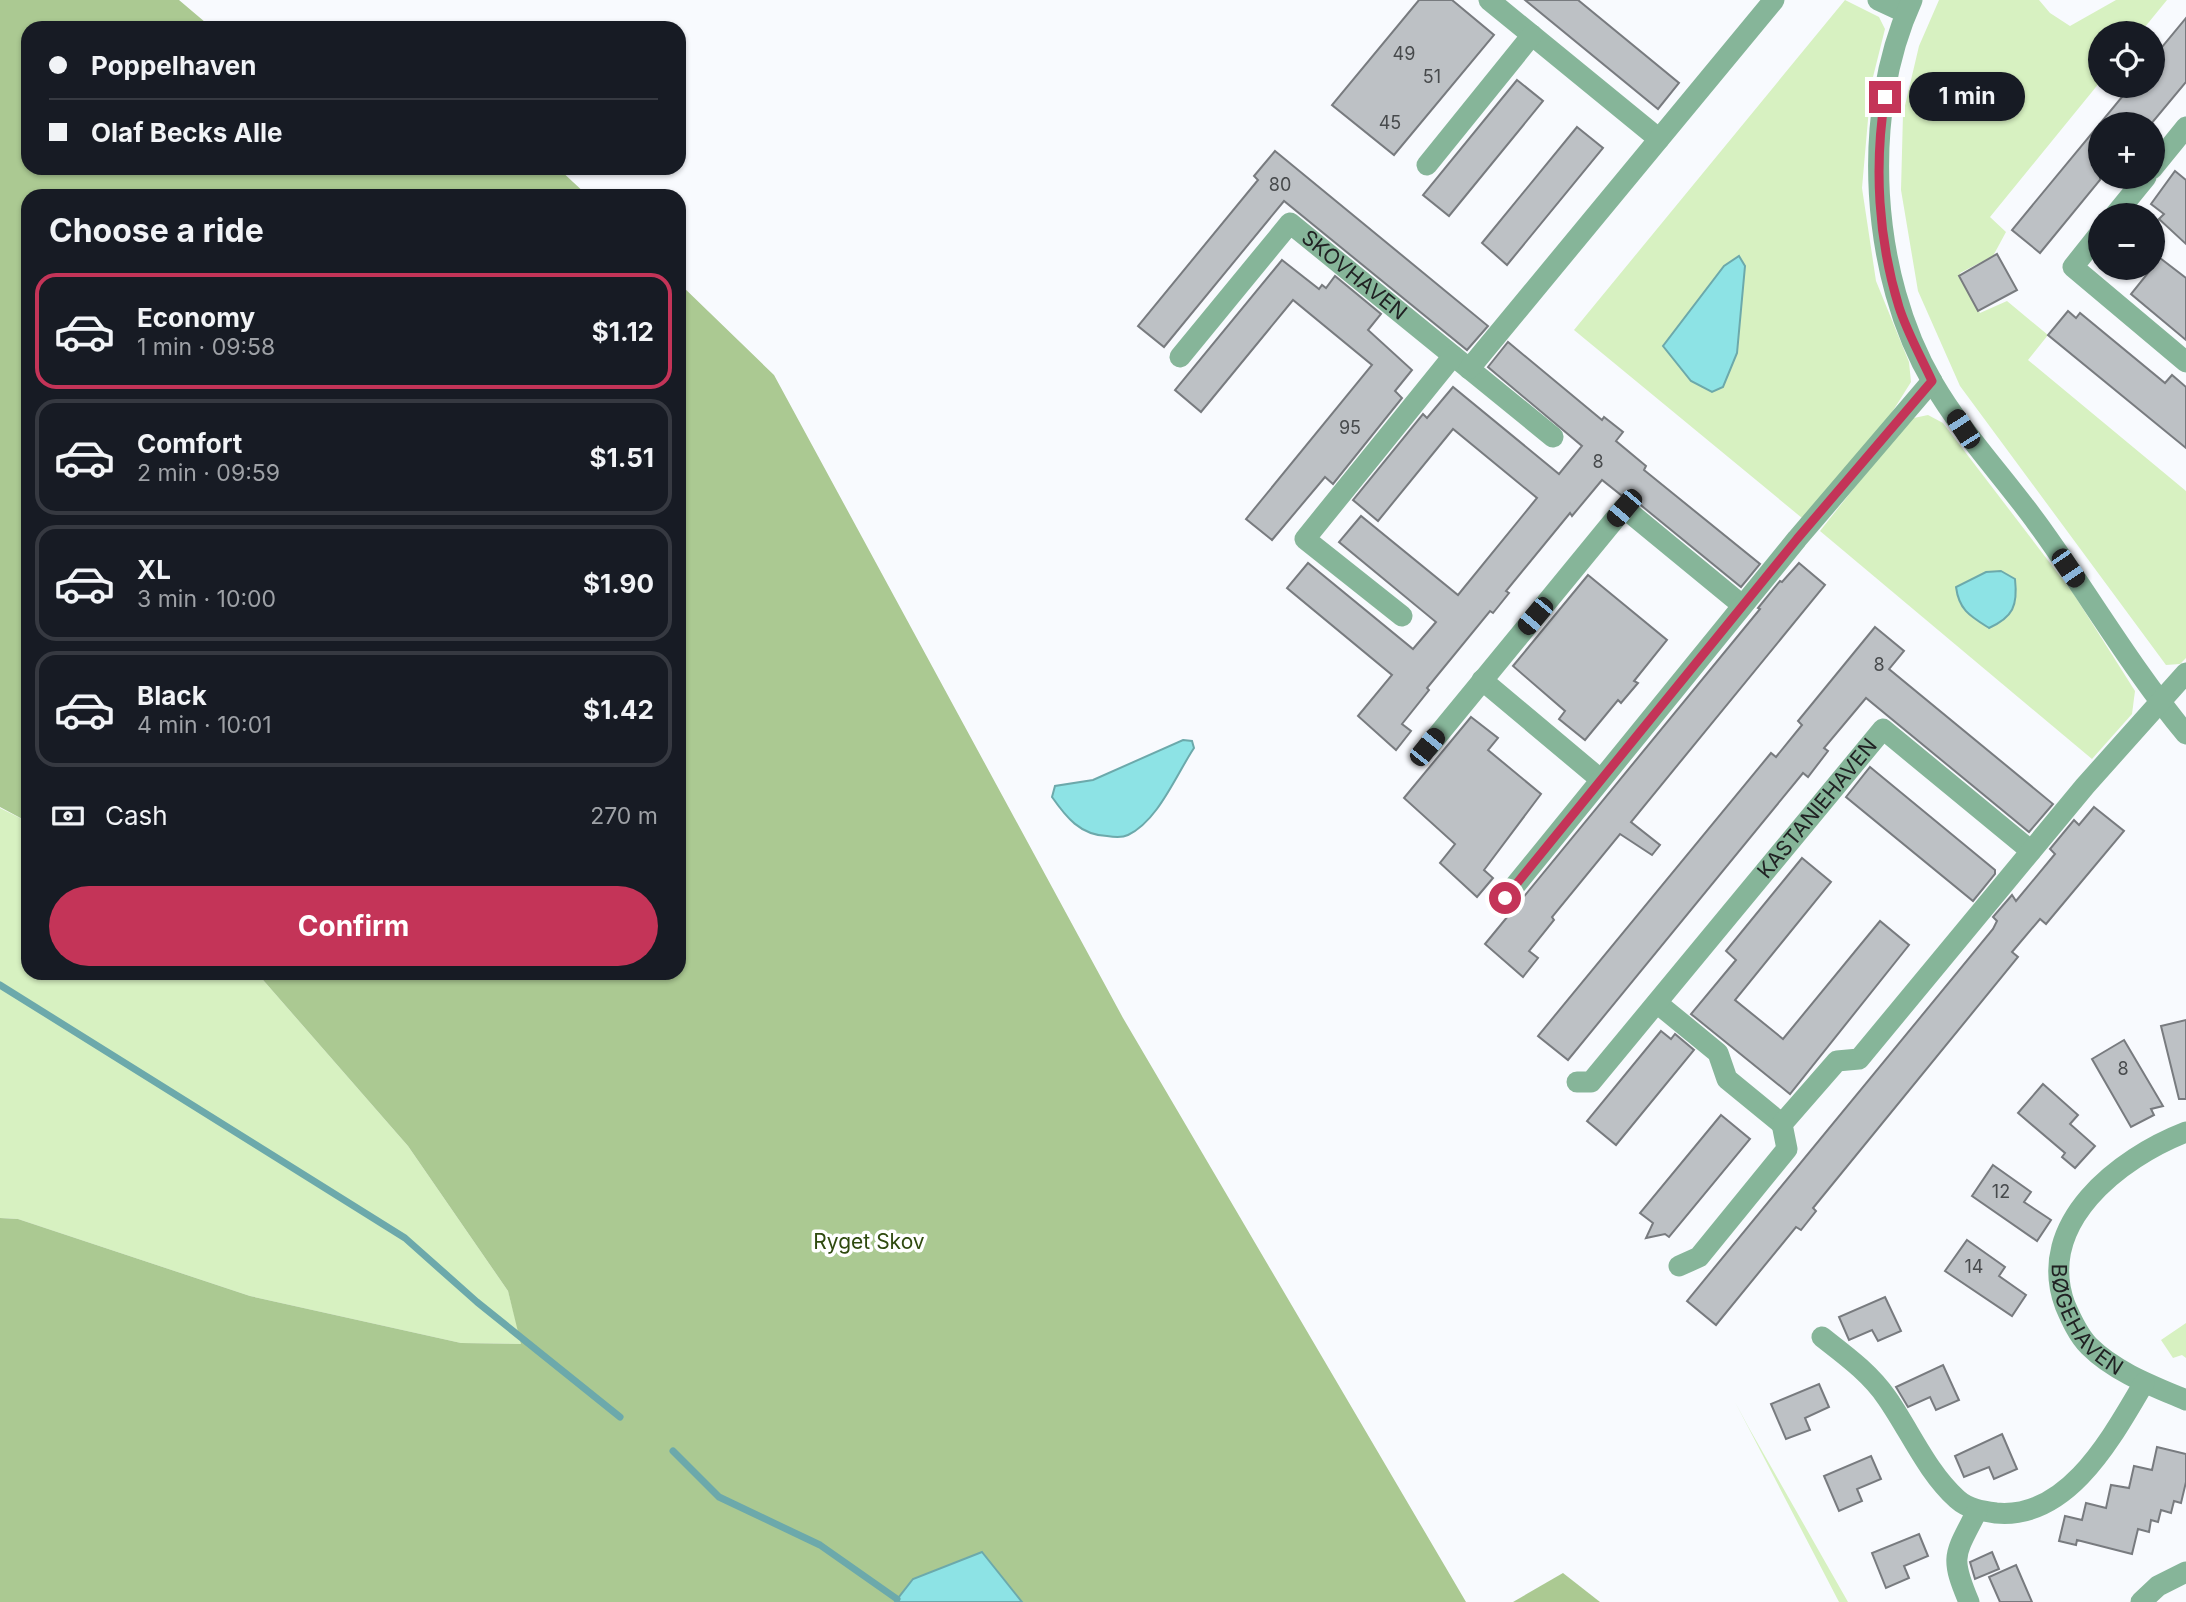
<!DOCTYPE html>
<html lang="en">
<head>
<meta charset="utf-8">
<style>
  :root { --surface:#171b24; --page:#20242c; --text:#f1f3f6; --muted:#9ea1a6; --line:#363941; --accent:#c43458 }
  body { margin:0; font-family:Inter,sans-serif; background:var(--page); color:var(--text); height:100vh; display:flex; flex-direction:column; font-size:26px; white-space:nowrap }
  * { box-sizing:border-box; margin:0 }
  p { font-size:23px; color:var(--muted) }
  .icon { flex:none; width:38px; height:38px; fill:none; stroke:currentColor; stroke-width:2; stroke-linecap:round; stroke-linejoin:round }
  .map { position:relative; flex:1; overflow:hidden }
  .sheet { position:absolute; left:21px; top:189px; width:665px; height:791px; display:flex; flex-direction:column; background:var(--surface); border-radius:21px; box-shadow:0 2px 5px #0004 }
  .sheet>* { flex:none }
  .guide { position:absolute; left:21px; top:21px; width:665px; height:154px; border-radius:21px; box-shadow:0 2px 5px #0004; display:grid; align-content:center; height:154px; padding:0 28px; background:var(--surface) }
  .fabs { position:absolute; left:2088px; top:21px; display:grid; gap:14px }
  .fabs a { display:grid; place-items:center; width:77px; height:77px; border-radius:50%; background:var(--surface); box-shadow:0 2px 5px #0004; font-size:35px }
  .end { position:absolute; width:32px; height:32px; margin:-16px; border:9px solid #c43458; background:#fff; box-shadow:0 0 0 4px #fff }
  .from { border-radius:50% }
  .bubble { position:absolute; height:49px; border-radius:24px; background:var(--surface); box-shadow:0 2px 5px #0004; font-size:23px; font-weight:700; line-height:49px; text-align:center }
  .car { position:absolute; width:21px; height:42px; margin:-21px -10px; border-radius:9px; box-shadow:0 0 5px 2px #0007; background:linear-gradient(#222 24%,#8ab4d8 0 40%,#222 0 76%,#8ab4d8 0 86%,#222 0) }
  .guide b { display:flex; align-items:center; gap:24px; height:66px; font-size:26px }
  .guide b+b { border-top:2px solid var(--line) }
  .guide i { width:18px; height:18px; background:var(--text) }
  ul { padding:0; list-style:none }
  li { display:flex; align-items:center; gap:21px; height:116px; margin:0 14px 10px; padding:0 14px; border:4px solid var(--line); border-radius:21px }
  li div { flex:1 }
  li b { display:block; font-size:26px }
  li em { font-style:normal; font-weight:700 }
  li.active { border-color:var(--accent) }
  li>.icon { width:63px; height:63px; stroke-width:1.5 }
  h2 { padding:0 28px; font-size:32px; line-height:84px }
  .pay { display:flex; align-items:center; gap:18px; height:77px; padding:0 28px; font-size:26px }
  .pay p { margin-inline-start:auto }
  .primary-button { display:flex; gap:14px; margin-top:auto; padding:14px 28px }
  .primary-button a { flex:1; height:80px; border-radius:42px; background:var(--accent); color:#fff; font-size:28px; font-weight:700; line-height:80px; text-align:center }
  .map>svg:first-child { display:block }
  .green { fill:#d7f1c1 }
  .forest { fill:#abc992 }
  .water { fill:#8de3e5; stroke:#6ca9ab; stroke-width:2 }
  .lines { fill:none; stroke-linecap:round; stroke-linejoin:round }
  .stream { stroke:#6ca9ab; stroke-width:7 }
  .building { fill:#bdc1c5; stroke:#787b7f; stroke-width:2 }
  .street { stroke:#86b599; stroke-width:21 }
  .route { stroke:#c43458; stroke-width:9 }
  .labels { text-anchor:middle; stroke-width:7; stroke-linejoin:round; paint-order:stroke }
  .number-label { font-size:18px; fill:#474a4c }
  .street-label { font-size:21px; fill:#202223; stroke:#fff }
  .park-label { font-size:21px; fill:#2f4a0f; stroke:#fff }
</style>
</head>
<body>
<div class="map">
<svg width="2186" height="1602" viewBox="0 0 2186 1602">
  <rect width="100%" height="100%" fill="#f8fafe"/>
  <g class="green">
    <path d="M1845,0l34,17 6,12 -14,56 -9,103 14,93 33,81 2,20 -22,35 -87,101 -228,-188z"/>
    <path d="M1939,0h100l11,13 20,13 46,-26h51l-27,33h-40v49l-110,135 16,15 -13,24 -33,17 20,40 27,-12 41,34 -20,25 158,131v167l-6,6 -14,1 -206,-279 -42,-95 -17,-101 2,-76 16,-68z"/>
    <path d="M1928,415l15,8 130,170 62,98 -3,23 -40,45 -272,-228 89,-112z"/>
    <path d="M0,808l28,14v151h229l151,173 100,145 14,53 -61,-1 -211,-47 -232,-77 -18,-1z"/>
    <path d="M2186,1323v35l-4,-3 -9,3 -12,-18z"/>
    <path d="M1735,1402l14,26 99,174h-9z"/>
  </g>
  <g class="forest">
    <path d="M0,0h179l33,28h-184v140h530l30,28h-560v626l-28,-15z"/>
    <path d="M679,283l95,92 349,643 343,584h-444l-40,-50 -69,27 -18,23h-895v-384l18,1 232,77 211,47 60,1 -13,-53 -100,-145 -151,-173h422z"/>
    <path d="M1563,1573l37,29h-87z"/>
  </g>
  <g class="water">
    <path d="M1739,256l6,10 -8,87 -14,34 -11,5 -21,-11 -28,-35 61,-80z"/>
    <path d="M2001,571l14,8c3,27 -2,38 -26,49 -19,-12 -30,-18 -33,-41l30,-15z"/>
    <path d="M1183,740l9,1 2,7c-18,27 -36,73 -66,87 -6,3 -15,2 -21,1 -27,-1 -41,-19 -55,-39l3,-11 38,-6z"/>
    <path d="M982,1552l40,50h-127l18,-23z"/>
  </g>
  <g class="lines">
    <g class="stream">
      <path d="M0,985l405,253 72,64 143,115"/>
      <path d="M673,1451l46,46 101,48 77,54"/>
    </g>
  </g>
  <g class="building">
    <path d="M1419,0h33l42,35 -100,120 -62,-50z"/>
    <path d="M1525,0h53l101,83 -21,26z"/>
    <path d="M2186,18v64l-35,42h-51v56l-60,73 -28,-23 119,-144h21v-27z"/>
    <path d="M1517,80l26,21 -94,115 -26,-21z"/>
    <path d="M1577,127l26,21 -96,117 -25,-22z"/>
    <path d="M1275,151l213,175 -21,24 -183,-149 -120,146 -26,-21 120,-146 -4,-4z"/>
    <path d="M2175,171l11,9v64l-27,-25 5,-5 -13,-10z"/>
    <path d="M1997,254l20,36 -39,21 -19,-35z"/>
    <path d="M2160,258l26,20v62l-55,-46z"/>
    <path d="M1282,260l37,29 3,-4 4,3 9,-12 46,38 -13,16 44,40 -17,21 7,7 -69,86 -8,-7 -53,63 -26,-21 126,-154 -79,-65 -92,112 -26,-22z"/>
    <path d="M2068,311l8,7 4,-5 85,70 7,-8 14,12v61l-138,-113z"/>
    <path d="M1508,342l94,78 2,-3 19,15 -7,9 30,25 -2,4 116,94 -19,23 -109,-89 -11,-3 -19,-15 -30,36 -2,-3 -64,78 3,2 -16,20 -3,-2 -63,77 2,2 -27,34 9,7 -15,19 -38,-34 34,-41 -105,-87 21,-25 105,86 23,-27 -97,-80 22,-26 97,79 79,-97 -84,-69 -75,92 -25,-21 70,-86 4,4 26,-31 106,87 23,-28 -94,-79z"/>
    <path d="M1799,563l26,22 -194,237 29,23 -8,10 -32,-21 -68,83 2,3 -25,31 9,7 -15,19 -38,-33 275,-335 -2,-1 22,-27 2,1z"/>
    <path d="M1588,575l79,65 -33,41 4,2 -17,20 -3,-3 -33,40 -26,-21 6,-8 -52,-45z"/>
    <path d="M1875,627l29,24 -15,18 164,135 -24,28 -163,-134 -42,50 4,3 -20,26 -5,-4 -235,287 -30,-24 233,-283 5,4 26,-32 -4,-4z"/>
    <path d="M1471,717l27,21 -10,12 53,44 -57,76 9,8 -16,19 -37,-34 15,-19 -51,-46z"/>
    <path d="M1870,767l125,103v4l-22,27 -127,-104z"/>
    <path d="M2094,807l30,24 -78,93 -6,-5 -28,33 6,5 -205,251 3,3 -15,19 -5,-3 -80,98 -29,-24 306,-372 4,-8 -4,-4 19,-22 4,6 39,-47 -5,-5 24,-29 5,5z"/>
    <path d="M1802,858l29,24 -96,118 48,39 97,-118 29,24 -119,149 -99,-80 45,-54 -10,-9z"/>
    <path d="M2186,1020v79h-7l-18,-73z"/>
    <path d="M1661,1031l10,8 4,-5 19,16 -78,95 -29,-24z"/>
    <path d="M2124,1040l39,66 -12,3 3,6 -23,12 -39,-68z"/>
    <path d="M2043,1084l35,31 -8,9 25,22 -20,22 -13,-11 3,-4 -47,-40z"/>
    <path d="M1721,1115l29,24 -81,98 -4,-3 -19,4 7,-15 -13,-10z"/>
    <path d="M1993,1165l38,27 -7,10 27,18 -14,21 -65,-45z"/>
    <path d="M1967,1240l38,27 -6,9 27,19 -14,21 -67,-45z"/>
    <path d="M1885,1297l16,34 -23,10 -6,-11 -23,10 -10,-23z"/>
    <path d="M1943,1365l16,35 -23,10 -6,-13 -22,10 -12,-20z"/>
    <path d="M1819,1384l10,23 -24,11 5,12 -24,9 -15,-35z"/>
    <path d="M2002,1434l15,35 -23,10 -5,-12 -25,10 -9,-21z"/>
    <path d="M2157,1447l29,7v28l-5,21 -7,-2 -3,12 -10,-3 -3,12 -7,-2 -2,12 -11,-3 -6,25 -55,-14 -1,5 -17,-4 6,-25 17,4 4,-17 20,5 5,-23 18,3 5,-22 18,4z"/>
    <path d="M1871,1456l10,23 -24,10 5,12 -23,10 -15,-35z"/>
    <path d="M1919,1534l9,22 -24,10 5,12 -23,10 -14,-35z"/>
    <path d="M1992,1552l7,17 -24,10 -5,-17z"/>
    <path d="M2016,1565l16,37h-32l-11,-25z"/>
  </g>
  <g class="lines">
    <g class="street">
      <path d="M1489,0l170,139"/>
      <path d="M1878,0l28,13"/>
      <path d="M1912,0c-52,113 -42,276 21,383 29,50 70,93 104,140 51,70 94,145 149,211"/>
      <path d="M1427,165l105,-130"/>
      <path d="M2152,169l34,-42"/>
      <path d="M2115,215l31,-38"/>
      <path d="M2100,233l-27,34 113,95"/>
      <path id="s1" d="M1180,357l110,-134 263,214"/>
      <path d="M1469,369l305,-369"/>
      <path d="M1402,616l-97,-77 148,-183"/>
      <path d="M1482,680l118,99"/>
      <path d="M1428,747l196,-239 118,97"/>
      <path d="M1505,898l292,-359 135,-158"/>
      <path d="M1657,1003l61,50 9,26 55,45"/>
      <path id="s2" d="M1577,1082h14l292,-353 148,122"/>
      <path id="s3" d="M2186,1132c-67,26 -151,91 -121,173 6,14 13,30 24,41 26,26 64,40 97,54"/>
      <path d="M1679,1266l20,-9 88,-108 -5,-25 55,-63 22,-2 226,-273 101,-113"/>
      <path d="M1822,1337c23,18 48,36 65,61 23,33 40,74 70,101 11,10 25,12 39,14 73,7 117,-78 148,-130"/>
      <path d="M1969,1602c-20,-47 -14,-47 8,-91"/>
      <path d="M2141,1602l17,-16 28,-14"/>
    </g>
  </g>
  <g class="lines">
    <path class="route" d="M1505,898l292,-359 135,-158c-11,-24 -25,-49 -33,-74 -21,-68 -25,-141 -14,-210"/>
  </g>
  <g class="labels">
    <g class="number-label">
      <text x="1404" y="60">49</text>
      <text x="1432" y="83">51</text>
      <text x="1390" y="129">45</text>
      <text x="1280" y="191">80</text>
      <text x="1350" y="434">95</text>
      <text x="1598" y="468">8</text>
      <text x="1879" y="671">8</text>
      <text x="2123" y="1075">8</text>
      <text x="2001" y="1198">12</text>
      <text x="1974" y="1273">14</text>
    </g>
    <g class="street-label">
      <text dy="7" stroke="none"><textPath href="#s1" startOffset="256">SKOVHAVEN</textPath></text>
      <text dy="7" stroke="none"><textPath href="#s2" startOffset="369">KASTANIEHAVEN</textPath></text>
      <text dy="7" stroke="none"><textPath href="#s3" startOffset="257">BØGEHAVEN</textPath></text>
    </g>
    <g class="park-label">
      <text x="869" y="1249">Ryget Skov</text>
    </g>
  </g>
</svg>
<div class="fabs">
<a><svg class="icon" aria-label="locate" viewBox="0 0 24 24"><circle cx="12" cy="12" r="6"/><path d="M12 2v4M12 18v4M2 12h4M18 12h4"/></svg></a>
<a>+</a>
<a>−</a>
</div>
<i class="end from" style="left:1505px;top:898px"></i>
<i class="end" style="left:1885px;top:97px"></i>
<div class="bubble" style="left:1909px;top:72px;width:116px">1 min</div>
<i class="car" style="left:1963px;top:429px;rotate:327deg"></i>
<i class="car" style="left:1624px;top:508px;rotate:220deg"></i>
<i class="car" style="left:2068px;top:568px;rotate:146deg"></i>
<i class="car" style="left:1535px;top:616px;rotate:220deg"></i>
<i class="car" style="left:1427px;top:747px;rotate:39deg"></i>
<div class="guide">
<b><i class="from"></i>Poppelhaven</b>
<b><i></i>Olaf Becks Alle</b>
</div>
<section class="sheet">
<h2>Choose a ride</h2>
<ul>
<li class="active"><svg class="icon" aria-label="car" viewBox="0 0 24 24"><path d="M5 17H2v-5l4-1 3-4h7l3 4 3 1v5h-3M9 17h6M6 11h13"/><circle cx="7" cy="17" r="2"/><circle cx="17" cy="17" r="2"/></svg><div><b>Economy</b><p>1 min · 09:58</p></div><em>$1.12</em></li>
<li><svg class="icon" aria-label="car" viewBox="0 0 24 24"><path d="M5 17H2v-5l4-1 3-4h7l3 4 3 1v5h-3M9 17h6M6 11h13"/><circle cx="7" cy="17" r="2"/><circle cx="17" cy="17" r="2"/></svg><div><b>Comfort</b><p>2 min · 09:59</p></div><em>$1.51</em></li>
<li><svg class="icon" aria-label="car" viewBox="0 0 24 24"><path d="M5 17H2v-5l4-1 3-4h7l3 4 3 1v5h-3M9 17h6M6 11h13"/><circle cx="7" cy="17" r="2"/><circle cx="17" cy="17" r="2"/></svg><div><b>XL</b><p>3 min · 10:00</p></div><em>$1.90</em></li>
<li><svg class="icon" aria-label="car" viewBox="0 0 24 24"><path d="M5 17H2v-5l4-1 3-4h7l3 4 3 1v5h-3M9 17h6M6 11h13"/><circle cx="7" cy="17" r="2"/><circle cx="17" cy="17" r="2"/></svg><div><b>Black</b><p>4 min · 10:01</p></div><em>$1.42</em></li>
</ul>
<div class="pay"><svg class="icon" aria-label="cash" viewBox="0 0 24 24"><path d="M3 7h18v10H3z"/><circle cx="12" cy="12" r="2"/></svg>Cash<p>270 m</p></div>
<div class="primary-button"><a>Confirm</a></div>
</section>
</div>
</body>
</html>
